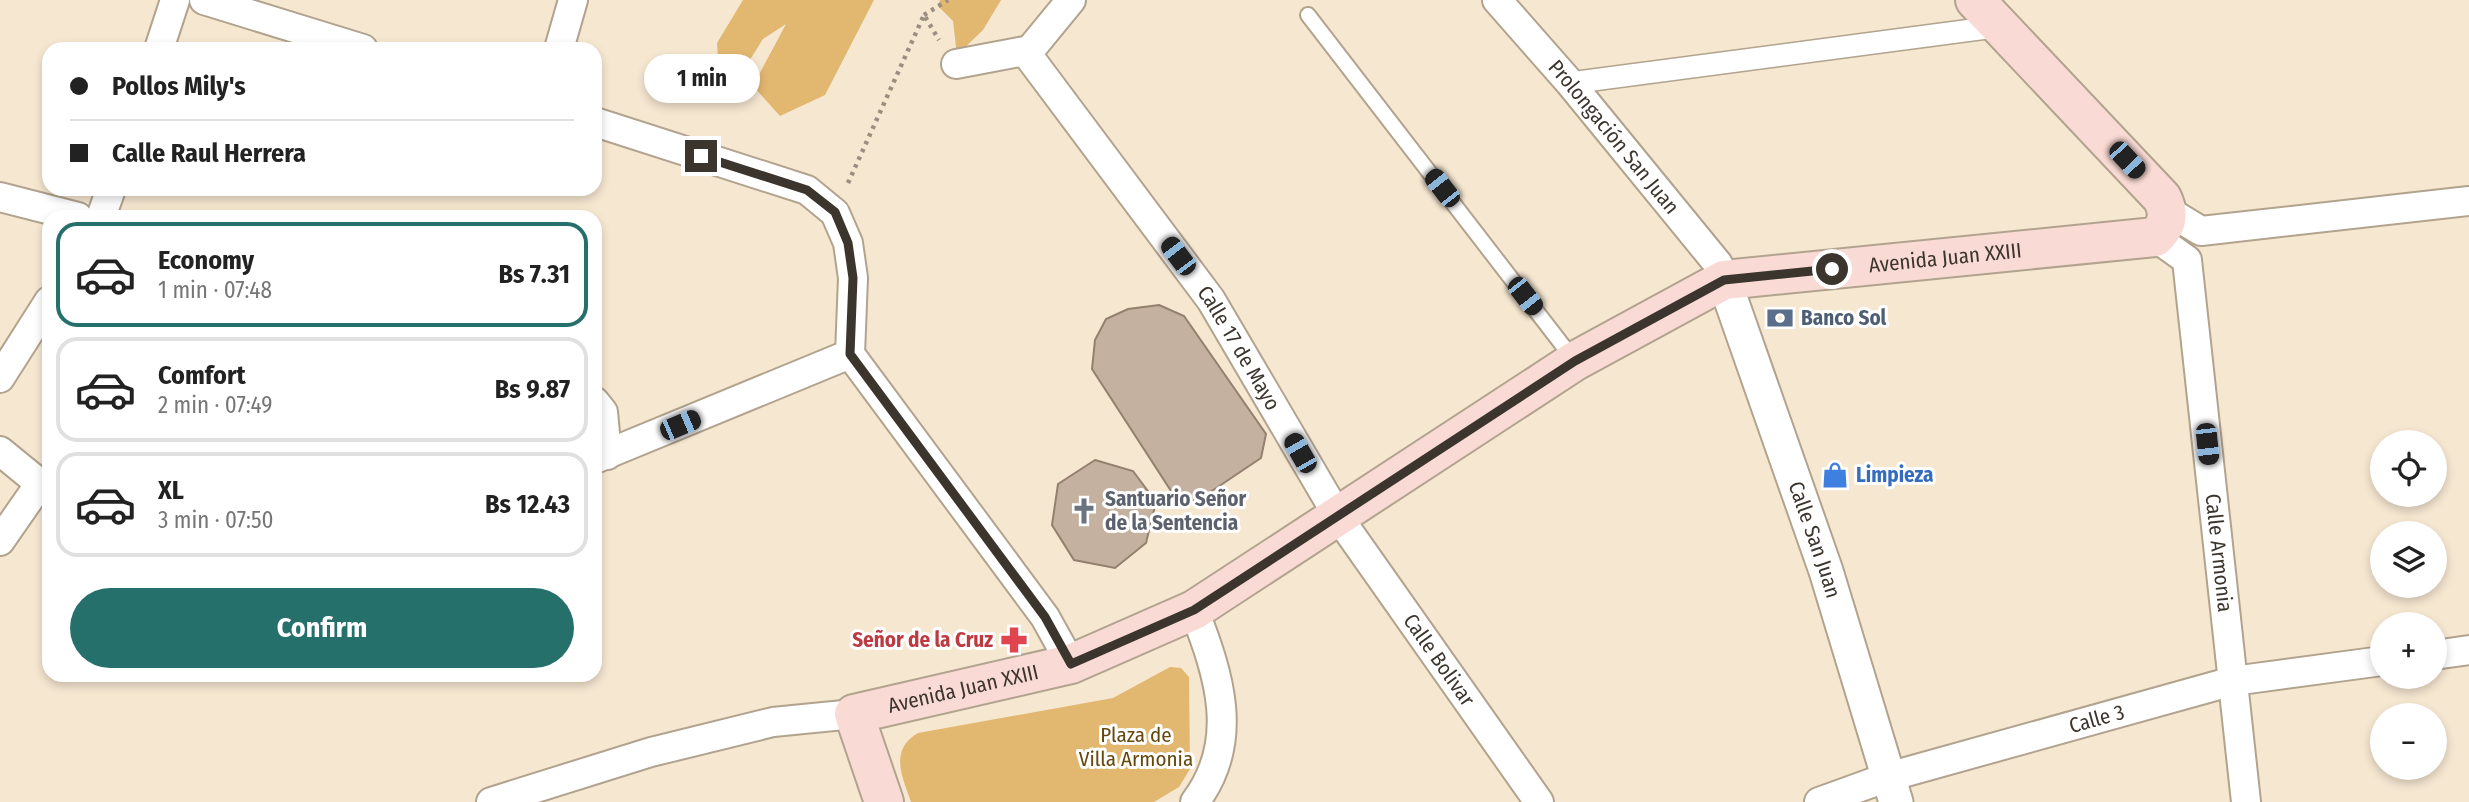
<!DOCTYPE html>
<html lang="en">
<head>
<meta charset="utf-8">
<style>
  :root { --surface:#fff; --page:#f2f2f2; --text:#222; --muted:#767676; --line:#e0e0e0; --accent:#26706c }
  body { margin:0; font-family:"Fira Sans Condensed",sans-serif; background:var(--page); color:var(--text); height:100vh; display:flex; flex-direction:column; font-size:26px; white-space:nowrap }
  * { box-sizing:border-box; margin:0 }
  p { font-size:23px; color:var(--muted) }
  .icon { flex:none; width:38px; height:38px; fill:none; stroke:currentColor; stroke-width:2; stroke-linecap:round; stroke-linejoin:round }
  .map { position:relative; flex:1; overflow:hidden }
  .panel { position:absolute; left:42px; top:210px; width:560px; height:472px; display:flex; flex-direction:column; background:var(--surface); border-radius:21px; box-shadow:0 4px 10px #0003 }
  .panel>* { flex:none }
  .top-card { position:absolute; left:42px; top:42px; width:560px; height:154px; border-radius:21px; box-shadow:0 4px 10px #0003; display:grid; align-content:center; height:154px; padding:0 28px; background:var(--surface) }
  .tools { position:absolute; left:2370px; top:430px; display:grid; gap:14px }
  .tools a { display:grid; place-items:center; width:77px; height:77px; border-radius:50%; background:var(--surface); box-shadow:0 4px 10px #0003; font-size:35px }
  .end { position:absolute; width:32px; height:32px; margin:-16px; border:9px solid #3b352d; background:#fff; box-shadow:0 0 0 4px #fff }
  .from { border-radius:50% }
  .bubble { position:absolute; height:49px; border-radius:24px; background:var(--surface); box-shadow:0 4px 10px #0003; font-size:23px; font-weight:700; line-height:49px; text-align:center }
  .car { position:absolute; width:21px; height:42px; margin:-21px -10px; border-radius:9px; box-shadow:0 0 5px 2px #0007; background:linear-gradient(#222 24%,#8ab4d8 0 40%,#222 0 76%,#8ab4d8 0 86%,#222 0) }
  .top-card b { display:flex; align-items:center; gap:24px; height:66px; font-size:26px }
  .top-card b+b { border-top:2px solid var(--line) }
  .top-card i { width:18px; height:18px; background:var(--text) }
  ul { padding:12px 0 0; list-style:none }
  li { display:flex; align-items:center; gap:21px; height:105px; margin:0 14px 10px; padding:0 14px; border:4px solid var(--line); border-radius:21px }
  li div { flex:1 }
  li b { display:block; font-size:26px }
  li em { font-style:normal; font-weight:700 }
  li.active { border-color:var(--accent) }
  li>.icon { width:63px; height:63px; stroke-width:1.5 }
  .cta { display:flex; gap:14px; margin-top:auto; padding:14px 28px }
  .cta a { flex:1; height:80px; border-radius:42px; background:var(--accent); color:#fff; font-size:28px; font-weight:700; line-height:80px; text-align:center }
  .map>svg:first-child { display:block }
  .green { fill:#e2b770 }
  .building { fill:#c5b19f; stroke:#93806f; stroke-width:2 }
  .lines { fill:none; stroke-linecap:round; stroke-linejoin:round }
  .service-casing { stroke:#b1a38e; stroke-width:18 }
  .pedestrian-casing { stroke:#b1a38e; stroke-width:24 }
  .minor-casing { stroke:#b1a38e; stroke-width:32 }
  .tertiary-casing { stroke:#b1a38e; stroke-width:37 }
  .secondary-casing { stroke:#b1a38e; stroke-width:42 }
  .path { stroke:#998e7f; stroke-width:4.5; stroke-dasharray:3.5 5; stroke-linecap:butt }
  .service { stroke:#fff; stroke-width:14 }
  .pedestrian { stroke:#fff; stroke-width:21 }
  .minor { stroke:#fff; stroke-width:28 }
  .tertiary { stroke:#fff; stroke-width:33 }
  .secondary { stroke:#f9dad4; stroke-width:38 }
  .route { stroke:#3b352d; stroke-width:9 }
  .labels { text-anchor:middle; stroke-width:6; stroke-linejoin:round; paint-order:stroke }
  .street-label { font-size:21px; fill:#3b352d; stroke:#fff }
  .service-label { font-size:21px; font-weight:bold; fill:#4e5e75; stroke:#fff; text-anchor:start }
  .shop-label { font-size:21px; font-weight:bold; fill:#366cbe; stroke:#fff; text-anchor:start }
  .worship-label { font-size:21px; font-weight:bold; fill:#5b616d; stroke:#fff; text-anchor:start }
  .health-label { font-size:21px; font-weight:bold; fill:#be3a42; stroke:#fff; text-anchor:end }
  .park-label { font-size:21px; fill:#66480c; stroke:#fff }
</style>
</head>
<body>
<div class="map">
<svg width="2469" height="802" viewBox="0 0 2469 802">
  <rect width="100%" height="100%" fill="#f6e7d1"/>
  <g class="green">
    <path d="M743,0h131l-49,95 -45,21 -27,-30 33,-62 -23,15 -22,35 -22,3 -2,-34z"/>
    <path d="M940,0h61l-18,30 -26,25 -4,-34 -15,-15z"/>
    <path d="M1170,667l11,1 8,9 1,92 -11,18 -25,15h-243c-9,-26 -22,-52 7,-69l195,-35z"/>
  </g>
  <g class="building">
    <path d="M1159,305l25,11 82,118 -5,24 -64,43 -22,-4 -83,-128 3,-29 11,-21 22,-10z"/>
    <path d="M1095,460l38,11 23,31 -10,41 -31,25 -41,-8 -22,-35 6,-41z"/>
  </g>
  <g class="lines">
    <g class="service-casing">
      <path id="service" d="M1308,15l266,345"/>
    </g>
    <g class="pedestrian-casing">
      <path id="pedestrian" d="M1570,83l432,-57"/>
    </g>
    <g class="minor-casing">
      <g id="minor">
        <path d="M204,0l159,49"/>
        <path id="s1" d="M1497,0l73,83 148,181 6,16"/>
        <path d="M159,49l16,-49"/>
        <path d="M559,49l14,-49"/>
        <path d="M1030,50l41,-50"/>
        <path id="s2" d="M956,64l74,-14 -3,4 184,246 128,218 200,284"/>
        <path d="M595,122l212,68 28,23 13,30 5,35 -3,76 195,263 26,47"/>
        <path d="M0,197l78,20"/>
        <path d="M2168,211l33,20 268,-30"/>
        <path d="M101,217l10,-28"/>
        <path id="s3" d="M2155,237l32,23 59,542"/>
        <path d="M0,378l49,-77"/>
        <path d="M595,402l8,10 4,43"/>
        <path d="M0,451l49,40"/>
        <path d="M595,459l255,-105"/>
        <path d="M0,541l39,-56"/>
        <path d="M1194,610c25,65 47,131 1,192"/>
        <path d="M2434,655l35,-5"/>
        <path d="M491,802l160,-50 122,-30 81,-8"/>
        <path id="s4" d="M1819,802l69,-25 345,-96 149,-20"/>
      </g>
    </g>
    <g class="tertiary-casing">
      <g id="tertiary">
        <path id="s5" d="M1724,280l102,291 70,231"/>
      </g>
    </g>
    <g class="secondary-casing">
      <g id="secondary">
        <path id="s6" d="M884,802l-30,-88 217,-50 123,-54 381,-249 149,-81 431,-43c13,-12 15,-23 7,-39l-187,-198"/>
      </g>
    </g>
    <g class="path">
      <path d="M924,15l24,-15"/>
      <path d="M848,183l76,-168 15,25"/>
    </g>
    <use href="#service" class="service"/>
    <use href="#pedestrian" class="pedestrian"/>
    <use href="#minor" class="minor"/>
    <use href="#tertiary" class="tertiary"/>
    <use href="#secondary" class="secondary"/>
  </g>
  <g class="lines">
    <path class="route" d="M701,156l106,34 28,22 13,31 5,35 -3,76 195,263 26,47 123,-54 381,-249 149,-81 108,-11"/>
  </g>
  <defs>
    <g id="bank-bare" transform="scale(2.1)"><path d="M-6-4H6V4H-6ZM0-2.3a2.3 2.3 0 1 0 0 4.6a2.3 2.3 0 1 0 0-4.6Z" fill="#5c6f8a" stroke="#fff" stroke-width="2.5" paint-order="stroke"/></g>
    <g id="shop-bare" transform="scale(2.1)"><path d="M-5-2.5h2.3a2.7 3.5 0 0 1 5.4 0H5L5.5 6h-11ZM-1.5-2.5h3a1.5 2.3 0 0 0-3 0Z" fill="#3f7fe0" stroke="#fff" stroke-width="2.5" paint-order="stroke"/></g>
    <g id="church-bare" transform="scale(2.1)"><path d="M-1.2-6h2.4v3.5h3.3v2.4h-3.3V6h-2.4V-.1h-3.3v-2.4h3.3Z" fill="#6b7280" stroke="#fff" stroke-width="2.5" paint-order="stroke"/></g>
    <g id="pharmacy-bare" transform="scale(2.1)"><path d="M-2-6h4v4h4v4h-4v4h-4v-4h-4v-4h4Z" fill="#e0444e" stroke="#fff" stroke-width="2.5" paint-order="stroke"/></g>
  </defs>
  <g fill-rule="evenodd">
    <use href="#bank-bare" x="1780" y="318"/>
    <use href="#shop-bare" x="1835" y="475"/>
    <use href="#church-bare" x="1084" y="511"/>
    <use href="#pharmacy-bare" x="1014" y="640"/>
  </g>
  <g class="labels">
    <g class="street-label">
      <text dy="7" stroke="none"><textPath href="#s1" startOffset="180">Prolongación San Juan</textPath></text>
      <text dy="7" stroke="none"><textPath href="#s6" startOffset="1297">Avenida Juan XXIII</textPath></text>
      <text dy="7" stroke="none"><textPath href="#s2" startOffset="443">Calle 17 de Mayo</textPath></text>
      <text dy="7" stroke="none"><textPath href="#s5" startOffset="275">Calle San Juan</textPath></text>
      <text dy="7" stroke="none"><textPath href="#s3" startOffset="334">Calle Armonia</textPath></text>
      <text dy="7" stroke="none"><textPath href="#s2" startOffset="814">Calle Bolivar</textPath></text>
      <text dy="7" stroke="none"><textPath href="#s6" startOffset="205">Avenida Juan XXIII</textPath></text>
      <text dy="7" stroke="none"><textPath href="#s4" startOffset="290">Calle 3</textPath></text>
    </g>
    <g class="service-label">
      <text x="1801" y="325">Banco Sol</text>
    </g>
    <g class="shop-label">
      <text x="1856" y="482">Limpieza</text>
    </g>
    <g class="worship-label">
      <text x="1105" y="506">Santuario Señor<tspan x="1105" dy="24">de la Sentencia</tspan></text>
    </g>
    <g class="health-label">
      <text x="993" y="647">Señor de la Cruz</text>
    </g>
    <g class="park-label">
      <text x="1136" y="742">Plaza de<tspan x="1136" dy="24">Villa Armonia</tspan></text>
    </g>
  </g>
</svg>
<div class="tools">
<a><svg class="icon" aria-label="locate" viewBox="0 0 24 24"><circle cx="12" cy="12" r="6"/><path d="M12 2v4M12 18v4M2 12h4M18 12h4"/></svg></a>
<a><svg class="icon" aria-label="layers" viewBox="0 0 24 24"><path d="M12 4l9 5-9 5-9-5zM3 14l9 5 9-5"/></svg></a>
<a>+</a>
<a>−</a>
</div>
<i class="end from" style="left:1832px;top:269px"></i>
<i class="end" style="left:701px;top:156px"></i>
<div class="bubble" style="left:644px;top:54px;width:116px">1 min</div>
<i class="car" style="left:2127px;top:160px;rotate:137deg"></i>
<i class="car" style="left:1442px;top:188px;rotate:322deg"></i>
<i class="car" style="left:1178px;top:256px;rotate:323deg"></i>
<i class="car" style="left:1525px;top:296px;rotate:142deg"></i>
<i class="car" style="left:680px;top:425px;rotate:67deg"></i>
<i class="car" style="left:2207px;top:444px;rotate:174deg"></i>
<i class="car" style="left:1300px;top:453px;rotate:330deg"></i>
<div class="top-card">
<b><i class="from"></i>Pollos Mily's</b>
<b><i></i>Calle Raul Herrera</b>
</div>
<section class="panel">
<ul>
<li class="active"><svg class="icon" aria-label="car" viewBox="0 0 24 24"><path d="M5 17H2v-5l4-1 3-4h7l3 4 3 1v5h-3M9 17h6M6 11h13"/><circle cx="7" cy="17" r="2"/><circle cx="17" cy="17" r="2"/></svg><div><b>Economy</b><p>1 min · 07:48</p></div><em>Bs 7.31</em></li>
<li><svg class="icon" aria-label="car" viewBox="0 0 24 24"><path d="M5 17H2v-5l4-1 3-4h7l3 4 3 1v5h-3M9 17h6M6 11h13"/><circle cx="7" cy="17" r="2"/><circle cx="17" cy="17" r="2"/></svg><div><b>Comfort</b><p>2 min · 07:49</p></div><em>Bs 9.87</em></li>
<li><svg class="icon" aria-label="car" viewBox="0 0 24 24"><path d="M5 17H2v-5l4-1 3-4h7l3 4 3 1v5h-3M9 17h6M6 11h13"/><circle cx="7" cy="17" r="2"/><circle cx="17" cy="17" r="2"/></svg><div><b>XL</b><p>3 min · 07:50</p></div><em>Bs 12.43</em></li>
</ul>
<div class="cta"><a>Confirm</a></div>
</section>
</div>
</body>
</html>
